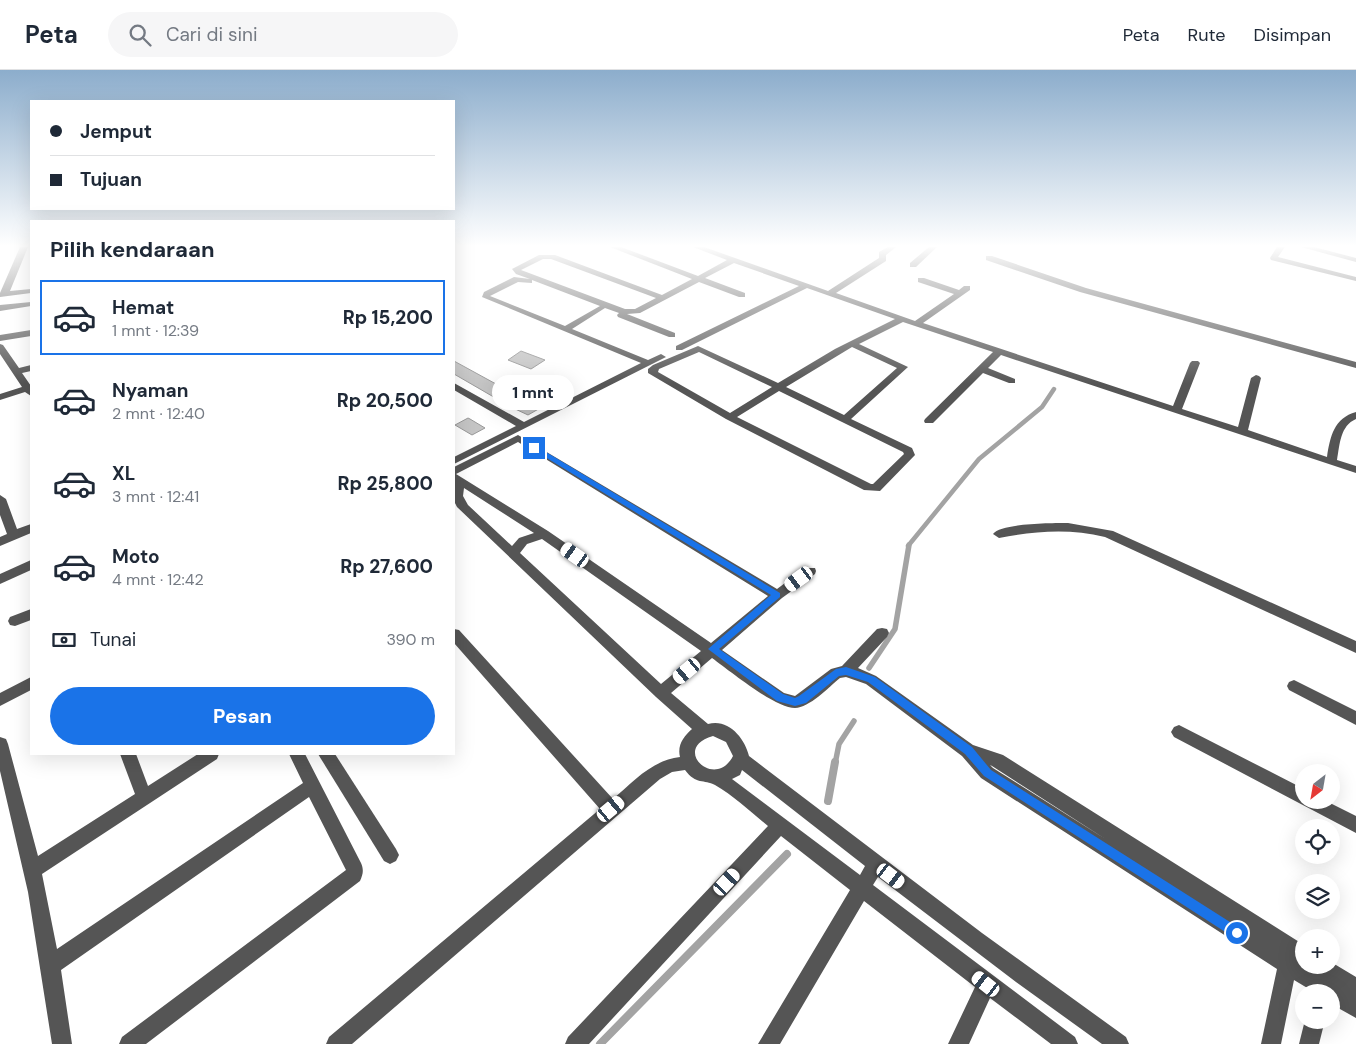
<!DOCTYPE html>
<html lang="id">
<head>
<meta charset="utf-8">
<style>
  :root { --surface:#fff; --page:#f6f6f7; --text:#1f2937; --muted:#747a83; --line:#e0e1e3; --accent:#1a73e8 }
  body { margin:0; font-family:"DM Sans",sans-serif; background:var(--page); color:var(--text); height:100vh; display:flex; flex-direction:column; font-size:19px; white-space:nowrap }
  * { box-sizing:border-box; margin:0 }
  p { font-size:16px; color:var(--muted) }
  .icon { flex:none; width:28px; height:28px; fill:none; stroke:currentColor; stroke-width:2; stroke-linecap:round; stroke-linejoin:round }
  .map { position:relative; flex:1; overflow:hidden }
  .drawer { position:absolute; left:30px; top:150px; width:425px; height:535px; display:flex; flex-direction:column; background:var(--surface); border-radius:0px; box-shadow:0 5px 20px #0002 }
  .drawer>* { flex:none }
  .hud { position:absolute; left:30px; top:30px; width:425px; height:110px; border-radius:0px; box-shadow:0 5px 20px #0002; display:grid; align-content:center; height:110px; padding:0 20px; background:var(--surface) }
  .needle { width:32px; rotate:211deg }
  .tools { position:absolute; left:1295px; top:694px; display:grid; gap:10px }
  .tools a { display:grid; place-items:center; width:45px; height:45px; border-radius:50%; background:var(--surface); box-shadow:0 5px 20px #0002; font-size:25px }
  .end { position:absolute; width:22px; height:22px; margin:-11px; border:6px solid #1a73e8; background:#fff; box-shadow:0 0 0 2px #fff }
  .from { border-radius:50% }
  .bubble { position:absolute; height:35px; border-radius:18px; background:var(--surface); box-shadow:0 5px 20px #0002; font-size:16px; font-weight:800; line-height:35px; text-align:center }
  .car { position:absolute; width:15px; height:30px; margin:-15px -8px; border-radius:6px; box-shadow:0 0 4px 1px #0007; background:linear-gradient(#fff 24%,#345 0 40%,#fff 0 76%,#345 0 86%,#fff 0) }
  .hud b { display:flex; align-items:center; gap:18px; height:48px; font-size:19px }
  .hud b+b { border-top:1px solid var(--line) }
  .hud i { width:12px; height:12px; background:var(--text) }
  ul { padding:0; list-style:none }
  li { display:flex; align-items:center; gap:15px; height:75px; margin:0 10px 8px; padding:0 10px; border:2px solid transparent; border-radius:0px }
  li div { flex:1 }
  li b { display:block; font-size:19px }
  li em { font-style:normal; font-weight:800 }
  li.current { border-color:var(--accent) }
  li>.icon { width:45px; height:45px; stroke-width:1.5 }
  h2 { padding:0 20px; font-size:22px; line-height:60px }
  .pay { display:flex; align-items:center; gap:12px; height:55px; padding:0 20px; font-size:19px }
  .pay p { margin-inline-start:auto }
  .primary-button { display:flex; gap:10px; margin-top:auto; padding:10px 20px }
  .primary-button a { flex:1; height:58px; border-radius:30px; background:var(--accent); color:#fff; font-size:20px; font-weight:800; line-height:58px; text-align:center }
  header { display:flex; align-items:center; gap:30px; box-sizing:border-box; height:70px; padding:0 25px; background:var(--surface); border-bottom:1px solid var(--line) }
  header strong { font-size:24px }
  nav { display:flex; gap:28px; margin-inline-start:auto; font-size:18px }
  .search { width:350px; height:45px; background:var(--page); display:flex; align-items:center; gap:12px; box-sizing:border-box; padding:0 18px; border-radius:28px; color:var(--muted); font-size:19px }
  .map>svg:first-child { display:block }
  .lines { fill:none; stroke-linecap:round; stroke-linejoin:round }
  .stream-far2 { stroke:#a3a3a3; stroke-width:4.5 }
  .stream-far1 { stroke:#a3a3a3; stroke-width:5.5 }
  .stream { stroke:#a3a3a3; stroke-width:8 }
  .building { fill:#c4c4c4; stroke:#999 }
  .minor { fill:#555; fill-rule:evenodd }
  .route { fill:#1a73e8 }
</style>
</head>
<body>
<header>
<strong>Peta</strong>
<div class="search"><svg class="icon" aria-label="search" viewBox="0 0 24 24"><circle cx="10" cy="10" r="6"/><path d="M15 15l6 6"/></svg>Cari di sini</div>
<nav><a>Peta</a><a>Rute</a><a>Disimpan</a></nav>
</header>
<div class="map">
<svg width="1356" height="974" viewBox="0 0 1356 974">
  <rect width="100%" height="100%" fill="#fff"/>
  <g class="lines">
    <path class="stream-far2" d="M908,476l71,-87 63,-52 12,-18"/>
    <g class="stream-far1">
      <path d="M869,598l26,-39 14,-84"/>
      <path d="M835,694l4,-20 15,-23"/>
    </g>
    <g class="stream">
      <path d="M828,731l7,-39"/>
      <path d="M600,974l187,-190"/>
    </g>
  </g>
  <g class="building">
    <path d="M521,281l24,9 -14,9 -23,-9z"/>
    <path d="M454,291l42,23 46,23 -14,8 -17,-8 -57,-33z"/>
    <path d="M468,348l2,1 15,9 -13,7 -17,-10z"/>
  </g>
  <g class="lines">
    <g class="minor">
      <path d="M20,177h8l-18,44 21,-2v4l-31,4v-4z"/>
      <path d="M610,177h11l77,29 29,-16 -34,-13h11l124,44 51,-33v-6l9,-5h8l-10,8v6l-50,32 79,28 39,-27 -36,-12v-4h6l35,12 5,-4h6v4l-47,33 250,83 17,-43 2,-2h6l2,2 -18,46 56,18 13,-49 5,-3 3,1 2,2 -13,52 79,27c3,-20 7,-39 29,-45v7c-16,7 -16,25 -19,41l19,6v7l-355,-118 -13,13 27,11v4h-6l-26,-10 -50,50h-8l-1,-2 1,-2 68,-67 -90,-30 -44,22 49,23 -57,52 61,29 3,7 -35,36 -16,-1 -138,-71 -78,-46v-4l5,-4 45,-19 80,37 57,-34 60,-30 -88,-31 -125,62h-6v-4l123,-60 -65,-23 -29,15 40,15v4h-6l-40,-15 -59,31 -13,1 48,19v4h-6l-51,-20 -1,-2 2,-2 -14,-5 -33,21 76,31 13,-6 5,3 -212,107v-7l62,-31 -62,-36v-7l70,39 117,-59 -159,-66 2,-5 30,-15 16,2 -14,-5 -4,-5 27,-14h16l107,40 30,-16zM543,189h8l105,39 -21,11h-10l-104,-39zM532,210l68,26 -35,20 -75,-30 28,-14 14,1zM852,277l45,21 -53,47 -58,-28zM699,282l73,35 -42,26 -72,-41 1,-3zM779,321l124,61 1,2 -31,30h-2l-134,-67z"/>
      <path d="M929,177h8l-21,20h-6v-4z"/>
      <path d="M1277,177h8l-7,10 78,20v4l-85,-21 -1,-2z"/>
      <path d="M1301,177h13l42,11v4z"/>
      <path d="M986,186h6l94,32 270,74v6l-276,-76 -94,-32z"/>
      <path d="M31,232v4l-31,5v-6z"/>
      <path d="M31,260v6l-31,5v-6z"/>
      <path d="M0,274l3,1 16,23 12,-3v6l-9,2 9,13v10l-6,-4 -25,8v-6l22,-7 -22,-33z"/>
      <path d="M518,365l259,154 28,-21h10l1,3 -1,3 -33,24 -60,52 62,43 11,3 36,-27 11,-3 35,-37 5,-1 5,1 2,4 -2,4 -29,31 18,8 97,69 30,10 301,190v20l5,2 -1,-2h23v-3l25,15v41l-25,-14v-12h-17l-20,-12 -13,64h-20l16,-75 -296,-191 -19,-22 -96,-72 -20,-7 -6,1c-11,9 -31,30 -45,30 -20,0 -65,-37 -83,-50l-41,35 37,31c20,-6 37,14 41,32l233,177 144,104 3,7h-27l-86,-62 -138,-105 -5,8 202,152 3,7h-27l-61,-46 -21,46h-21l27,-57 -111,-86 -84,143h-22l92,-154 -69,-54 -192,208h-24l3,-7 200,-211c-17,-14 -34,-30 -53,-41 -11,-6 -19,0 -30,-15l-13,2 -12,7 -308,265h-26l3,-7 271,-228 -146,-166v-14l5,1 154,169c20,-17 39,-39 67,-42 -3,-12 4,-21 12,-28l-36,-32 -199,-190 -3,-6v-34zM518,372l250,154 -57,47 -163,-112 -92,-57zM464,418l70,45 -15,5 -7,8 -44,-41 -5,-9zM542,469l159,112 -40,33 -141,-131 7,-9zM713,666l13,6 7,14c-18,35 -63,-8 -20,-20zM990,695l2,1 115,74 -114,-72zM742,700l123,96 -5,9 -128,-96 8,-4z"/>
      <path d="M0,425l6,4 11,30 14,-5v9l-31,13v-9l7,-3 -7,-19z"/>
      <path d="M1068,453l45,8 243,110v12l-251,-116c-36,-9 -70,-6 -106,1l-6,-4c8,-11 60,-11 75,-11z"/>
      <path d="M31,490v10l-31,14v-10z"/>
      <path d="M31,539v11l-16,6 -5,-1 -2,-4 2,-4z"/>
      <path d="M31,607v13l-31,16v-13z"/>
      <path d="M1294,610l62,31v14l-67,-35 -2,-4 2,-4z"/>
      <path d="M1179,655l125,64v11h20l32,16v17l-182,-96 -3,-5 3,-5z"/>
      <path d="M0,667l6,2 2,5 30,112 97,-62 -15,-40h16l12,32 50,-32h21l-2,5 -175,115 15,75 246,-166 -14,-29h16l56,109c3,7 2,11 -1,18l-214,163h-27l3,-7 224,-167 -37,-73 -248,173 11,74h-20l-24,-152 -28,-121z"/>
      <path d="M318,684h17l61,95 3,6 -3,6 -6,3 -6,-3z"/>
      <path d="M1305,950h20l-6,24h-20z"/>
    </g>
  </g>
  <linearGradient id="sky" x2="0" y2="1"><stop stop-color="#8cadcc"/><stop offset="0.56" stop-color="#fff"/><stop offset="1" stop-color="#fff" stop-opacity="0"/></linearGradient>
  <rect width="1356" height="314" fill="url(#sky)"/>
  <path class="route" d="M532,376h4l244,147v4l-61,52 64,45 12,4 4,-2 37,-27 10,-2 29,10 97,70 19,23 250,159 2,4 -2,4 -4,2 -4,-2 -249,-161 -19,-22 -97,-72 -22,-7 -7,1 -33,27 -11,3 -18,-5 -69,-52 63,-54 -239,-146z"/>
</svg>
<div class="tools">
<a><svg class="needle" viewBox="-14 -14 28 28"><path d="M0-13l5 13h-10z" fill="#e53935"/><path d="M0 13l5-13h-10z" fill="#747a83"/></svg></a>
<a><svg class="icon" aria-label="locate" viewBox="0 0 24 24"><circle cx="12" cy="12" r="6"/><path d="M12 2v4M12 18v4M2 12h4M18 12h4"/></svg></a>
<a><svg class="icon" aria-label="layers" viewBox="0 0 24 24"><path d="M12 4l9 5-9 5-9-5zM3 14l9 5 9-5"/></svg></a>
<a>+</a>
<a>−</a>
</div>
<i class="end from" style="left:1237px;top:863px"></i>
<i class="end" style="left:534px;top:378px"></i>
<div class="bubble" style="left:492px;top:305px;width:82px">1 mnt</div>
<i class="car" style="left:575px;top:485px;rotate:305deg"></i>
<i class="car" style="left:799px;top:509px;rotate:234deg"></i>
<i class="car" style="left:687px;top:601px;rotate:230deg"></i>
<i class="car" style="left:611px;top:739px;rotate:50deg"></i>
<i class="car" style="left:891px;top:806px;rotate:127deg"></i>
<i class="car" style="left:727px;top:812px;rotate:43deg"></i>
<i class="car" style="left:986px;top:914px;rotate:308deg"></i>
<div class="hud">
<b><i class="from"></i>Jemput</b>
<b><i></i>Tujuan</b>
</div>
<section class="drawer">
<h2>Pilih kendaraan</h2>
<ul>
<li class="current"><svg class="icon" aria-label="car" viewBox="0 0 24 24"><path d="M5 17H2v-5l4-1 3-4h7l3 4 3 1v5h-3M9 17h6M6 11h13"/><circle cx="7" cy="17" r="2"/><circle cx="17" cy="17" r="2"/></svg><div><b>Hemat</b><p>1 mnt · 12:39</p></div><em>Rp 15,200</em></li>
<li><svg class="icon" aria-label="car" viewBox="0 0 24 24"><path d="M5 17H2v-5l4-1 3-4h7l3 4 3 1v5h-3M9 17h6M6 11h13"/><circle cx="7" cy="17" r="2"/><circle cx="17" cy="17" r="2"/></svg><div><b>Nyaman</b><p>2 mnt · 12:40</p></div><em>Rp 20,500</em></li>
<li><svg class="icon" aria-label="car" viewBox="0 0 24 24"><path d="M5 17H2v-5l4-1 3-4h7l3 4 3 1v5h-3M9 17h6M6 11h13"/><circle cx="7" cy="17" r="2"/><circle cx="17" cy="17" r="2"/></svg><div><b>XL</b><p>3 mnt · 12:41</p></div><em>Rp 25,800</em></li>
<li><svg class="icon" aria-label="car" viewBox="0 0 24 24"><path d="M5 17H2v-5l4-1 3-4h7l3 4 3 1v5h-3M9 17h6M6 11h13"/><circle cx="7" cy="17" r="2"/><circle cx="17" cy="17" r="2"/></svg><div><b>Moto</b><p>4 mnt · 12:42</p></div><em>Rp 27,600</em></li>
</ul>
<div class="pay"><svg class="icon" aria-label="cash" viewBox="0 0 24 24"><path d="M3 7h18v10H3z"/><circle cx="12" cy="12" r="2"/></svg>Tunai<p>390 m</p></div>
<div class="primary-button"><a>Pesan</a></div>
</section>
</div>
</body>
</html>
